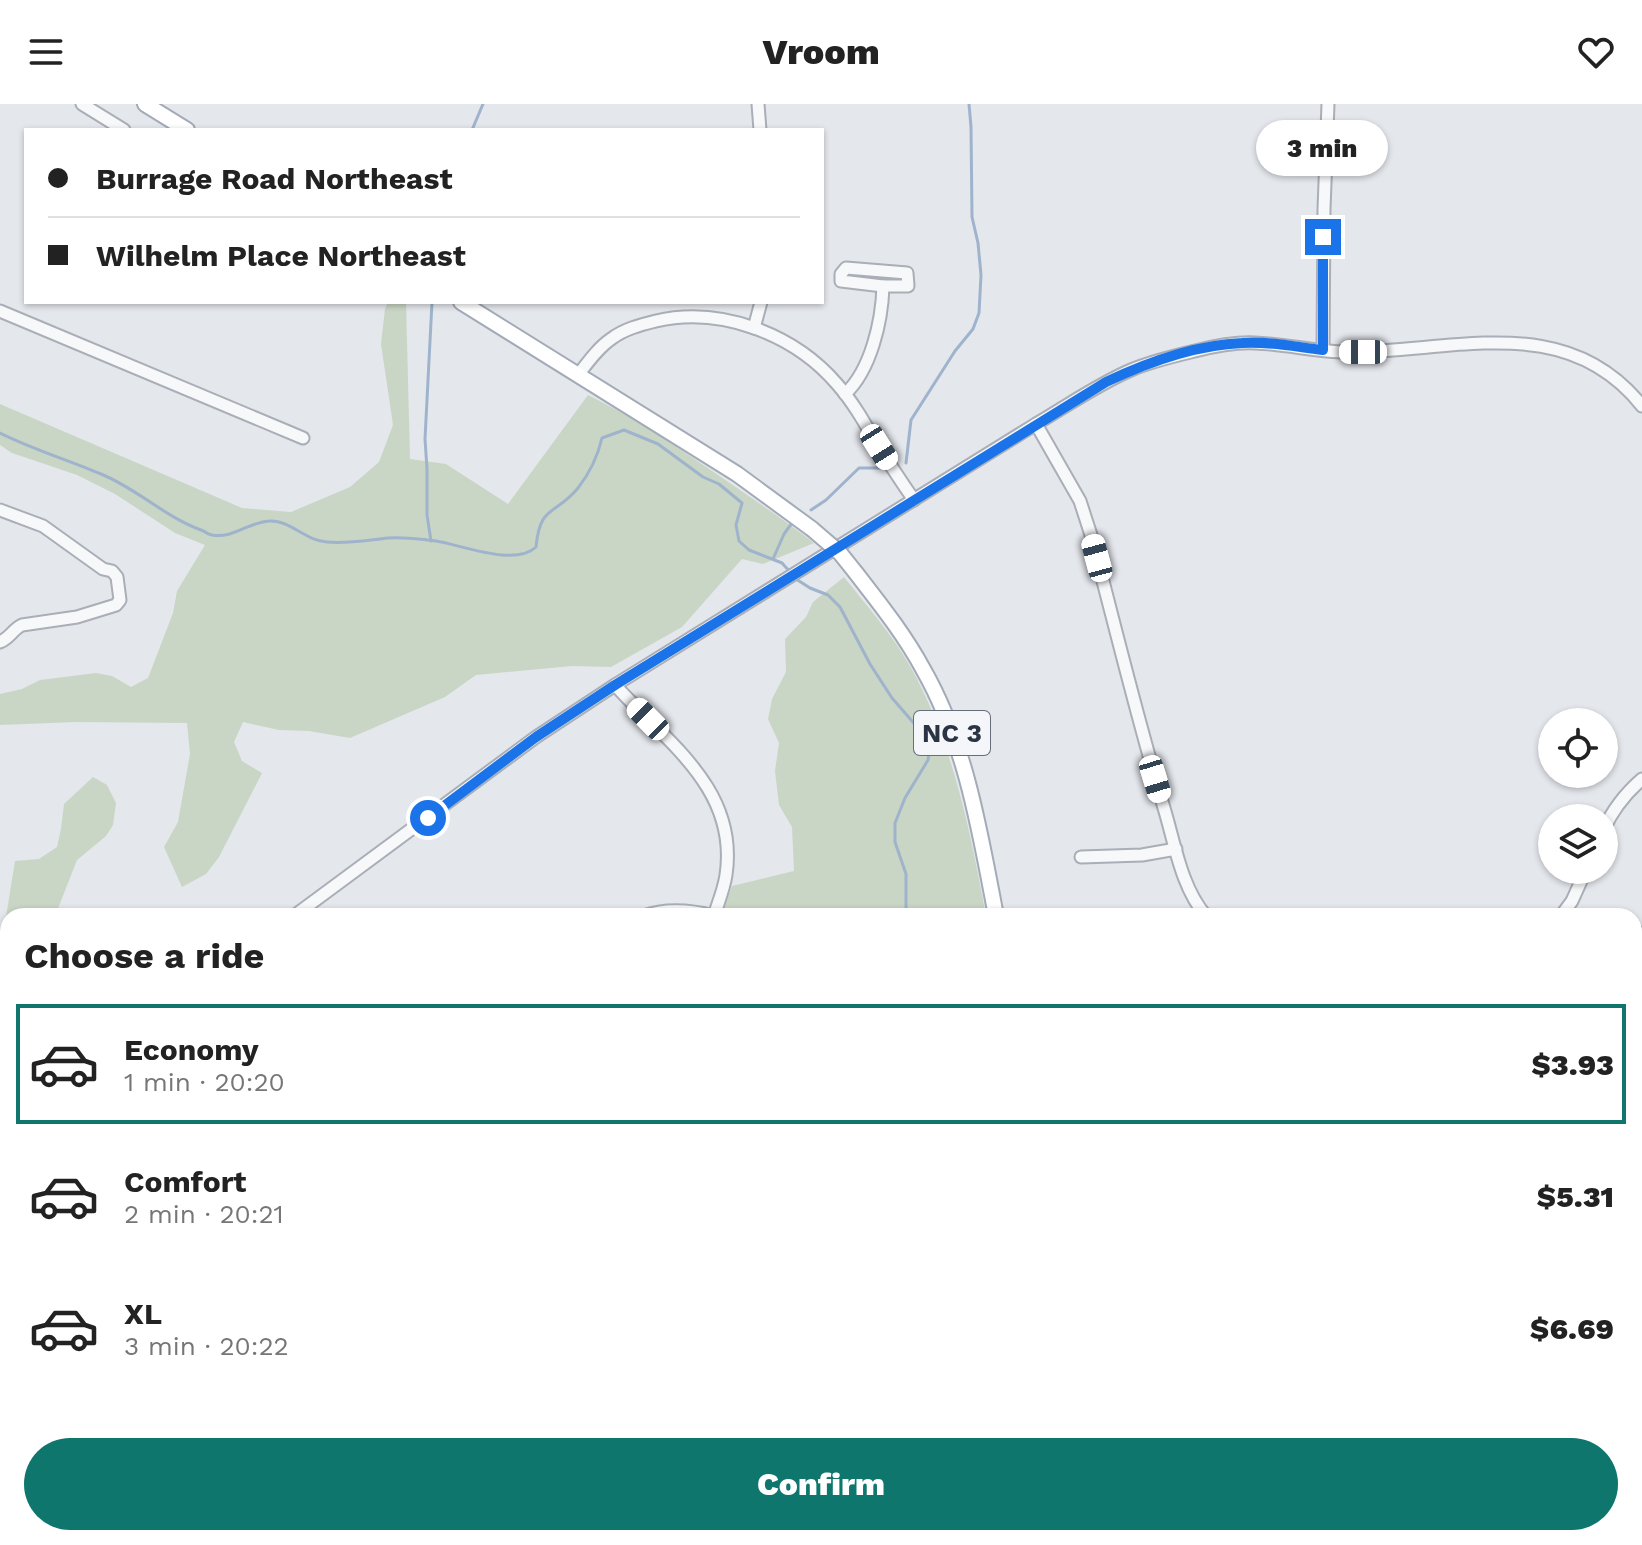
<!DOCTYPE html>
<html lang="en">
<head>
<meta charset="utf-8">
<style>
  :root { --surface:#fff; --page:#f6f6f6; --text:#222; --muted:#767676; --line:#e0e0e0; --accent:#0f766e }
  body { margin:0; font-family:"Work Sans",sans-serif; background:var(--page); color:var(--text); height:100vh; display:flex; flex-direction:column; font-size:30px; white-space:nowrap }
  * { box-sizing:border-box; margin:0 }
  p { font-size:26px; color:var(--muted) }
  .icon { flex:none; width:44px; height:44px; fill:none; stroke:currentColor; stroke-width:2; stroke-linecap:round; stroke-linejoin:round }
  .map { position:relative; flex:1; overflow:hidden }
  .panel { position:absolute; left:0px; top:804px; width:1642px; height:638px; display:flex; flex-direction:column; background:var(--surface); border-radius:24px 24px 0 0; box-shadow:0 2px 6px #0004 }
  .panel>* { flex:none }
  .banner { position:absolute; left:24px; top:24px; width:800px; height:176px; border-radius:0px; box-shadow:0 2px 6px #0004; display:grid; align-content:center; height:176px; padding:0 24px; background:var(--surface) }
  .controls { position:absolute; left:1538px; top:604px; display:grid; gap:16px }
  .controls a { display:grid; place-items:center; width:80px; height:80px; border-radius:50%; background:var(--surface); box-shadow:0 2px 6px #0004; font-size:40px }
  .end { position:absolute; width:36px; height:36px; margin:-18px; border:10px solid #1a73e8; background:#fff; box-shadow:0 0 0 4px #fff }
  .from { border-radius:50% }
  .bubble { position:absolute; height:56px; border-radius:28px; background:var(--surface); box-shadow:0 2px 6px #0004; font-size:26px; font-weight:800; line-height:56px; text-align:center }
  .car { position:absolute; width:24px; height:48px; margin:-24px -12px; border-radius:10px; box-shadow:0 0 6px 2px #0007; background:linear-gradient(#fff 24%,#345 0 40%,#fff 0 76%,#345 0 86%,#fff 0) }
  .banner b { display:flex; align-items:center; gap:28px; height:76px; font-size:30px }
  .banner b+b { border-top:2px solid var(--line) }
  .banner i { width:20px; height:20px; background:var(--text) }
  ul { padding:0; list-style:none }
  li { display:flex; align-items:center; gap:24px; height:120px; margin:0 16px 12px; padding:0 8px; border:4px solid transparent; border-radius:0px }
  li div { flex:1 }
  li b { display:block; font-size:30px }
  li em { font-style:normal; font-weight:800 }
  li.current { border-color:var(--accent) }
  li>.icon { width:72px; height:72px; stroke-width:1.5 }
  h2 { padding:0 24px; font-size:36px; line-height:96px }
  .primary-button { display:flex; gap:16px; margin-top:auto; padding:16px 24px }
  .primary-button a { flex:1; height:92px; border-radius:48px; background:var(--accent); color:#fff; font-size:32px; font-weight:800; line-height:92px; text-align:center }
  header { display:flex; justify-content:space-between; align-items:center; height:104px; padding:0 24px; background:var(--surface); font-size:36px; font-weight:800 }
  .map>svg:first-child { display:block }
  .green { fill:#c9d6c5 }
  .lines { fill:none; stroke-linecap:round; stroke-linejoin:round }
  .stream { stroke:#9fb4cc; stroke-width:3 }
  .minor-casing { stroke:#a9aeb7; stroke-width:15 }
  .major-casing { stroke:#a3abb8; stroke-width:18 }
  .minor { stroke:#f7f8fa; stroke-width:11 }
  .major { stroke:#fff; stroke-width:14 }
  .major-bridge-casing { stroke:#a3abb8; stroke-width:18; stroke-linecap:butt }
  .major-bridge { stroke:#fff; stroke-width:14 }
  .route { stroke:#1a73e8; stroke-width:10 }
  .labels { text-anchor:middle; stroke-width:6; stroke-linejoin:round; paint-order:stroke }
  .shield { fill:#f4f6f9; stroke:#676e7b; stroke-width:2 }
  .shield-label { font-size:26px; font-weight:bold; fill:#2b3445 }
</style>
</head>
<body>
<header><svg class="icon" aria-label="menu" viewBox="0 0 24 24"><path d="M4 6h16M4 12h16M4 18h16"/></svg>Vroom<svg class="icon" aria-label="heart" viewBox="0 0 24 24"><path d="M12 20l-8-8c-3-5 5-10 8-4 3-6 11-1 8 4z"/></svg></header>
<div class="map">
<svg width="1642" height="1441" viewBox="0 0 1642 1441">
  <rect width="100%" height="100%" fill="#e4e7ec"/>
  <g class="green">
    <path d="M388,198h18l4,157 36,5 62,40 80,-109c37,18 71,40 105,63 41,28 82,55 121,85l-51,21 -21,-5 -60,68 -71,40 -39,-1 -96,9 -31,22 -95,41 -41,-7 -30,-1 -36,-8 -9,20 8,19 20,12 -43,84 -13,17 -24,13 -18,-40 14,-25 12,-68 -3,-31 -111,-1 -76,3v-31l22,-5 18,-9 56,-7 16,3 19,11 17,-9 25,-65 4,-22 28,-46 -30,-12 -60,-39 -38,-19 -65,-22 -12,-8v-41l242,104 49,4 59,-25 29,-25 14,-37 -12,-81 4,-35z"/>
    <path d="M844,473c23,29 48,57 66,89 43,77 60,164 76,250h-265l11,-30 62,-15 -2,-44 -13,-22 -4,-34 4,-28 -11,-24 4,-20 14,-27 -1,-33 21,-22 7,-15z"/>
    <path d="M93,673l14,8 9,18 -3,22 -7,11 -29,24 -22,56h-47v32l-3,-25 10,-62 24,-2 18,-12 4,-18 3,-25z"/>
    <path d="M0,1217l5,3 3,9v156l-7,10 -1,-1z"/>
    <path d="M167,1434h61l12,7h-68z"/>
    <path d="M993,1434h72l-1,7h-59z"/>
    <path d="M1126,1434h77l4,7h-77z"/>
  </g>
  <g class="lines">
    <g class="stream">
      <path d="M472,26l11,-26"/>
      <path d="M0,329c32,16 68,27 101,41 35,14 64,43 100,56 8,3 3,3 11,5 22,4 37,-14 59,-14 20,0 35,20 56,21 20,2 41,-2 61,-4 16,-1 32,1 48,3 26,4 79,26 100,6 4,-43 19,-31 42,-59 11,-14 20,-33 24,-50l22,-8 34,14 45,33 16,7 23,19 -6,22 3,16 10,9 33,13 9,10"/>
      <path d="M906,359l5,-43 44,-69 18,-22 6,-16 2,-38 -3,-32 -6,-26 -1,-90 -2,-23"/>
      <path d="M811,406l15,-10 33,-32h20"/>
      <path d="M431,437l-4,-26v-46l-2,-30 7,-137"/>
      <path d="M773,455l11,-25 8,-11"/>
      <path d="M796,475l14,9 18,7 12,12 30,57 22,34 33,38 5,11 -2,13 -23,38 -10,25v19l11,32v42"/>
      <path d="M1634,1188l8,-12"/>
      <path d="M1151,1434l9,7"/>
      <path d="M1266,1434l2,7"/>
    </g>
    <g class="minor-casing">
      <g id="minor">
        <path d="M82,0l42,26"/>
        <path d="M758,0l2,26"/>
        <path d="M846,164l61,5 1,13h-25l-42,-5v-7z"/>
        <path d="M0,207l303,127"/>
        <path d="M754,224l7,-26"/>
        <path d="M1323,246l1,-141 4,-105"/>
        <path d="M578,271c10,-13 20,-27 33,-36 13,-10 29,-14 45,-18 65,-15 138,13 181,63 15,17 26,36 37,55 13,21 26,41 40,61"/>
        <path d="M845,290c26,-24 37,-73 38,-108"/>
        <path d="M1036,320l44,77 11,34c24,91 46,183 73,273 11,36 17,79 42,108"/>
        <path d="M0,406l43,16 60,43 9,2 5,6 3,23 -4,5 -39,12 -55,8c-9,4 -12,13 -22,17"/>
        <path d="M615,581c50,56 124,103 111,190 -2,14 -8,28 -12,41"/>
        <path d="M1604,725c9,-20 22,-36 38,-50"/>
        <path d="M1081,753l61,-2 34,-6"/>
        <path d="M294,812l242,-179 79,-52 421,-261c31,-18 62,-40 95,-54 21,-9 43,-14 64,-19 20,-5 40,-9 60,-8 31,1 61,9 91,9 105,1 219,-43 296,54"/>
        <path d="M643,812c23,-8 48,-6 71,0"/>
        <path d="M1561,812l11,-15 14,-31"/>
        <path d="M1634,834l8,-5"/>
        <path d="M0,1013l8,-5"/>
        <path d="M1634,1167l8,-12"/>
        <path d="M325,1434l8,7"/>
        <path d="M535,1434l17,7"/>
        <path d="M877,1434l9,7"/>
        <path d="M1444,1434v7"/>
        <path d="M65,1441l3,-7"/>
        <path d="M471,1441l13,-7"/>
      </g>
    </g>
    <g class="major-casing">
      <g id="major">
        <path d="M145,0l42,26"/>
        <path d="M461,198l276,172 75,55"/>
        <path d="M856,469c24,31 48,61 67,96 43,75 57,163 73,247"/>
        <path d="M1229,1434l5,7"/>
      </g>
    </g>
    <use href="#minor" class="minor"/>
    <use href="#major" class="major"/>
    <g class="major-bridge-casing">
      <path id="major-bridge" d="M812,425l28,24 16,20"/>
    </g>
    <use href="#major-bridge" class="major-bridge"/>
  </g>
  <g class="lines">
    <path class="route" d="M428,714l108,-81 79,-52 491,-303c42,-20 89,-37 136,-39 27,-2 54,4 81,7v-113"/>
  </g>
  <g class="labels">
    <rect class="shield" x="914" y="607" width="76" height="44" rx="6"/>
    <g class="shield-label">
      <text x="952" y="638">NC 3</text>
    </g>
  </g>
</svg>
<div class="controls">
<a><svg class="icon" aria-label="locate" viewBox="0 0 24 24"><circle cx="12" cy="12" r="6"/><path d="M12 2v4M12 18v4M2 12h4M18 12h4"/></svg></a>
<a><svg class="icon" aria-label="layers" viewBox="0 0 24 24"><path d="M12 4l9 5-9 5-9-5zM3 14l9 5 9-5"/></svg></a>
</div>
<i class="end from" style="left:428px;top:714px"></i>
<i class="end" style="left:1323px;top:133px"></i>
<div class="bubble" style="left:1256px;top:16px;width:132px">3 min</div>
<i class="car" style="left:1363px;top:248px;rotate:270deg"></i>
<i class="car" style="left:879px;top:343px;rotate:148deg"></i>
<i class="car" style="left:1097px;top:454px;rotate:345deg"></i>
<i class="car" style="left:648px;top:615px;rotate:315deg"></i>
<i class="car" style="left:1155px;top:675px;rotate:163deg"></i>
<div class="banner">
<b><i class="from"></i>Burrage Road Northeast</b>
<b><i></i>Wilhelm Place Northeast</b>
</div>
<section class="panel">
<h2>Choose a ride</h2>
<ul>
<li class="current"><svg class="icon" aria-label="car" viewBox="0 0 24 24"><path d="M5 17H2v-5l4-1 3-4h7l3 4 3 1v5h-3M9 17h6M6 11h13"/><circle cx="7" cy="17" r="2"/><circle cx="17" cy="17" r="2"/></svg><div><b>Economy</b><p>1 min · 20:20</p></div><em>$3.93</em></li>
<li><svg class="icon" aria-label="car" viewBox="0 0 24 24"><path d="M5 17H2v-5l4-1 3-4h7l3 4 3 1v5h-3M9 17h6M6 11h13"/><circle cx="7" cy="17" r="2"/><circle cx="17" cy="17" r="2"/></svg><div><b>Comfort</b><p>2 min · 20:21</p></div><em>$5.31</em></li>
<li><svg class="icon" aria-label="car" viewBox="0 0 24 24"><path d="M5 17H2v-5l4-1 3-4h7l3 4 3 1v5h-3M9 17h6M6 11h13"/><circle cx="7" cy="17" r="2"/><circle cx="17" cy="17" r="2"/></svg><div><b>XL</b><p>3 min · 20:22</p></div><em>$6.69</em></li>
</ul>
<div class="primary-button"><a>Confirm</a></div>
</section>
</div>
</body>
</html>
